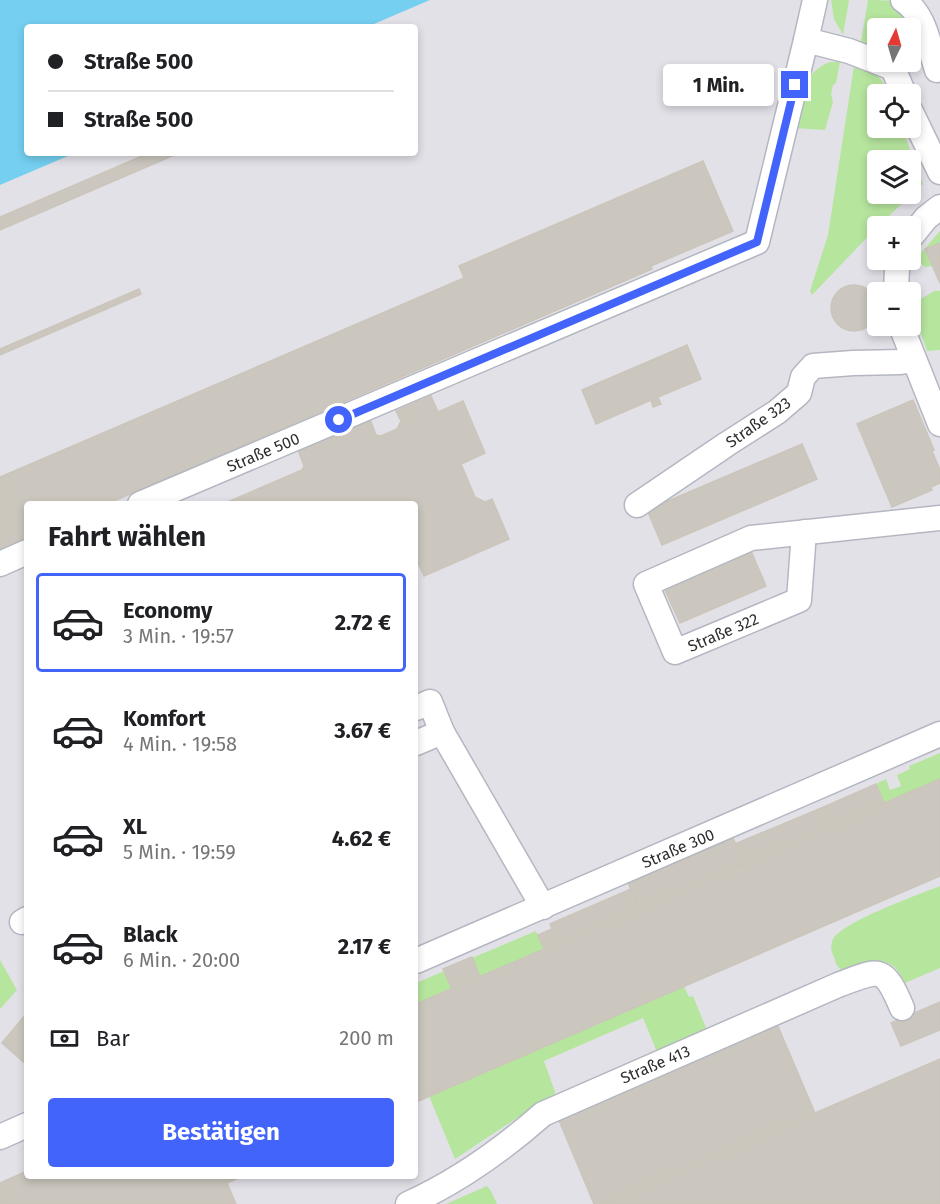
<!DOCTYPE html>
<html lang="de">
<head>
<meta charset="utf-8">
<style>
  :root { --surface:#fff; --page:#f6f6f6; --text:#202124; --muted:#757577; --line:#e0e0e0; --accent:#4264fb }
  body { margin:0; font-family:"Fira Sans",sans-serif; background:var(--page); color:var(--text); height:100vh; display:flex; flex-direction:column; font-size:22px; white-space:nowrap }
  * { box-sizing:border-box; margin:0 }
  p { font-size:20px; color:var(--muted) }
  .icon { flex:none; width:33px; height:33px; fill:none; stroke:currentColor; stroke-width:2; stroke-linecap:round; stroke-linejoin:round }
  .map { position:relative; flex:1; overflow:hidden }
  .panel { position:absolute; left:24px; top:501px; width:394px; height:678px; display:flex; flex-direction:column; background:var(--surface); border-radius:6px; box-shadow:0 3px 9px #0003 }
  .panel>* { flex:none }
  .guide { position:absolute; left:24px; top:24px; width:394px; height:132px; border-radius:6px; box-shadow:0 3px 9px #0003; display:grid; align-content:center; height:132px; padding:0 24px; background:var(--surface) }
  .needle { width:39px; rotate:5deg }
  .fabs { position:absolute; left:867px; top:18px; display:grid; gap:12px }
  .fabs a { display:grid; place-items:center; width:54px; height:54px; border-radius:6px; background:var(--surface); box-shadow:0 3px 9px #0003; font-size:30px }
  .end { position:absolute; width:27px; height:27px; margin:-14px; border:8px solid #4264fb; background:#fff; box-shadow:0 0 0 3px #fff }
  .from { border-radius:50% }
  .bubble { position:absolute; height:42px; border-radius:6px; background:var(--surface); box-shadow:0 3px 9px #0003; font-size:20px; font-weight:700; line-height:42px; text-align:center }
  .guide b { display:flex; align-items:center; gap:21px; height:57px; font-size:22px }
  .guide b+b { border-top:2px solid var(--line) }
  .guide i { width:15px; height:15px; background:var(--text) }
  ul { padding:0; list-style:none }
  li { display:flex; align-items:center; gap:18px; height:99px; margin:0 12px 9px; padding:0 12px; border:3px solid transparent; border-radius:6px }
  li div { flex:1 }
  li b { display:block; font-size:22px }
  li em { font-style:normal; font-weight:700 }
  li.on { border-color:var(--accent) }
  li>.icon { width:54px; height:54px; stroke-width:1.5 }
  h2 { padding:0 24px; font-size:27px; line-height:72px }
  .pay { display:flex; align-items:center; gap:15px; height:66px; padding:0 24px; font-size:22px }
  .pay p { margin-inline-start:auto }
  .button { display:flex; gap:12px; margin-top:auto; padding:12px 24px }
  .button a { flex:1; height:69px; border-radius:6px; background:var(--accent); color:#fff; font-size:24px; font-weight:700; line-height:69px; text-align:center }
  .map>svg:first-child { display:block }
  .industrial { fill:#e3e1e8; fill-rule:evenodd }
  .green { fill:#b6e59e; fill-rule:evenodd }
  .water { fill:#75cff0 }
  .building { fill:#cbc7bf; stroke:#cbc5ba; stroke-width:1.5 }
  .lines { fill:none; stroke-linecap:round; stroke-linejoin:round }
  .minor-casing { stroke:#b4b7c1; stroke-width:27 }
  .minor { stroke:#fff; stroke-width:24 }
  .route { stroke:#4264fb; stroke-width:8 }
  .labels { text-anchor:middle; stroke-width:4.5; stroke-linejoin:round; paint-order:stroke }
  .street-label { font-size:16px; fill:#2e2e2e; stroke:#fff }
</style>
</head>
<body>
<div class="map">
<svg width="940" height="1204" viewBox="0 0 940 1204">
  <rect width="100%" height="100%" fill="#efe9e1"/>
  <path class="industrial" d="M430,0h510v1204h-940v-1019l75,-32h341v-126h-49zM878,28h32v34h-32zM878,94h32v34h-32zM878,160h32v34h-32zM878,226h32v34h-32zM878,292h32v34h-32zM27,504h389v672h-389z"/>
  <g class="green">
    <path d="M831,0h18l-6,35 -9,-16z"/>
    <path d="M868,0c7,0 17,0 24,1 21,9 23,32 28,52l-9,2 -1,-27h-32l-1,18 -16,-4z"/>
    <path d="M830,62h10l-4,21 -3,2 -2,9 2,8 -8,28 -32,-2c7,-27 9,-56 37,-66z"/>
    <path d="M854,66c19,4 28,10 35,28h-11v34h24l21,56 -45,42 -66,69 -2,-4 18,-56zM878,160h32v34h-32z"/>
    <path d="M940,231v12l-14,6 7,17 -8,1 -5,-4v-9z"/>
    <path d="M934,291h6v59l-13,1 -13,-38 7,-14z"/>
    <path d="M940,753v27l-56,23 -8,-19 10,-5 4,11 11,-4 -4,-11 13,-6 -1,-3z"/>
    <path d="M940,886v82l-35,15c-15,-33 -34,-20 -61,-12 -7,-3 -8,-7 -10,-14 -3,-6 -4,-11 -1,-18 11,-18 85,-44 107,-53z"/>
    <path d="M536,931l8,18 -64,28 -8,-19z"/>
    <path d="M0,960l17,30 -17,19z"/>
    <path d="M444,971l8,18 -36,15v-21z"/>
    <path d="M684,986l5,11 4,-1 14,34 -50,22 -14,-34 -99,43 11,31 -1,4 -28,16 -71,47 -26,-63z"/>
    <path d="M487,1186l4,5 6,13h-51z"/>
  </g>
  <path class="water" d="M0,0h430l-63,27h-340v126h48l-75,32z"/>
  <g class="building">
    <path d="M149,153h30l-179,77v-13z"/>
    <path d="M703,161l30,70 -82,35 1,3 -545,235h-80v34l-27,12v-73l464,-199 -5,-12z"/>
    <path d="M940,243v40l-15,-34z"/>
    <circle cx="854" cy="308" r="23"/>
    <path d="M139,289l2,5 -141,61v-6z"/>
    <path d="M687,345l14,34 -43,18 3,7 -8,3 -2,-7 -55,24 -14,-34z"/>
    <path d="M431,396l7,16 25,-11 22,52 -24,11 14,33 10,5 7,-3 17,40 -85,37 -8,-18v-54h-193l79,-34 2,-4 -6,-16 72,-31 6,16 5,1 16,-7 4,-8 -5,-10z"/>
    <path d="M913,400l21,50 -2,1 8,19v13l-9,4 1,3 -40,17 -35,-83z"/>
    <path d="M802,444l15,35 -155,66 -15,-35z"/>
    <path d="M751,551l15,35 -86,37 -16,-35z"/>
    <path d="M940,779v97l-524,226v-98z"/>
    <path d="M876,784l8,19 -50,22 -8,-19z"/>
    <path d="M826,806l8,19 -90,38 -9,-19z"/>
    <path d="M733,838l11,25 -105,45 -11,-25z"/>
    <path d="M631,889l8,19 -81,35 -8,-19z"/>
    <path d="M552,929l6,14 -14,6 -6,-14z"/>
    <path d="M472,957l8,20 -28,12 -9,-20z"/>
    <path d="M940,1002v28l-39,16 -10,-23z"/>
    <path d="M27,1013v52l-25,-22z"/>
    <path d="M777,1024l38,89 -211,91h-10l-36,-86z"/>
    <path d="M940,1059v145h-336l211,-91z"/>
    <path d="M27,1171v5h216l-16,7 9,21h-236v-21z"/>
  </g>
  <g class="lines">
    <g class="minor-casing">
      <g id="minor">
        <path d="M815,0l-9,40 43,11 44,17 11,26"/>
        <path d="M903,0c22,14 26,46 34,70"/>
        <path d="M910,110l30,62"/>
        <path d="M910,238l16,-20 14,-11"/>
        <path d="M896,292l1,-24 3,-8"/>
        <path d="M901,326l39,98"/>
        <path d="M140,504l617,-262 49,-202"/>
        <path d="M637,505l90,-61 50,-32 22,-19 4,-16 10,-11 40,-3 48,-1 13,-2"/>
        <path d="M804,532l-5,68 -124,52 -29,-68 105,-46 189,-20"/>
        <path d="M0,564l27,-12"/>
        <path d="M416,708l14,-6 12,30 101,175"/>
        <path d="M416,743l26,-11"/>
        <path d="M22,922l5,-3"/>
        <path d="M416,961l524,-227"/>
        <path d="M0,1137l27,-12"/>
        <path d="M408,1204c51,-23 94,-54 135,-90l295,-129c41,-15 45,-22 64,23"/>
      </g>
    </g>
    <use href="#minor" class="minor"/>
  </g>
  <g class="lines">
    <path class="route" d="M339,420l418,-178 38,-157"/>
  </g>
  <g class="labels">
    <g class="street-label">
      <text transform="translate(758 422) rotate(-35)" y="6">Straße 323</text>
      <text transform="translate(263 452) rotate(-23)" y="6">Straße 500</text>
      <text transform="translate(723 632) rotate(-23)" y="6">Straße 322</text>
      <text transform="translate(678 848) rotate(-23)" y="6">Straße 300</text>
      <text transform="translate(655 1064) rotate(-23)" y="6">Straße 413</text>
    </g>
  </g>
</svg>
<div class="fabs">
<a><svg class="needle" viewBox="-14 -14 28 28"><path d="M0-13l5 13h-10z" fill="#e53935"/><path d="M0 13l5-13h-10z" fill="#757577"/></svg></a>
<a><svg class="icon" aria-label="locate" viewBox="0 0 24 24"><circle cx="12" cy="12" r="6"/><path d="M12 2v4M12 18v4M2 12h4M18 12h4"/></svg></a>
<a><svg class="icon" aria-label="layers" viewBox="0 0 24 24"><path d="M12 4l9 5-9 5-9-5zM3 14l9 5 9-5"/></svg></a>
<a>+</a>
<a>−</a>
</div>
<i class="end from" style="left:339px;top:420px"></i>
<i class="end" style="left:795px;top:85px"></i>
<div class="bubble" style="left:663px;top:64px;width:111px">1 Min.</div>
<div class="guide">
<b><i class="from"></i>Straße 500</b>
<b><i></i>Straße 500</b>
</div>
<section class="panel">
<h2>Fahrt wählen</h2>
<ul>
<li class="on"><svg class="icon" aria-label="car" viewBox="0 0 24 24"><path d="M5 17H2v-5l4-1 3-4h7l3 4 3 1v5h-3M9 17h6M6 11h13"/><circle cx="7" cy="17" r="2"/><circle cx="17" cy="17" r="2"/></svg><div><b>Economy</b><p>3 Min. · 19:57</p></div><em>2.72 €</em></li>
<li><svg class="icon" aria-label="car" viewBox="0 0 24 24"><path d="M5 17H2v-5l4-1 3-4h7l3 4 3 1v5h-3M9 17h6M6 11h13"/><circle cx="7" cy="17" r="2"/><circle cx="17" cy="17" r="2"/></svg><div><b>Komfort</b><p>4 Min. · 19:58</p></div><em>3.67 €</em></li>
<li><svg class="icon" aria-label="car" viewBox="0 0 24 24"><path d="M5 17H2v-5l4-1 3-4h7l3 4 3 1v5h-3M9 17h6M6 11h13"/><circle cx="7" cy="17" r="2"/><circle cx="17" cy="17" r="2"/></svg><div><b>XL</b><p>5 Min. · 19:59</p></div><em>4.62 €</em></li>
<li><svg class="icon" aria-label="car" viewBox="0 0 24 24"><path d="M5 17H2v-5l4-1 3-4h7l3 4 3 1v5h-3M9 17h6M6 11h13"/><circle cx="7" cy="17" r="2"/><circle cx="17" cy="17" r="2"/></svg><div><b>Black</b><p>6 Min. · 20:00</p></div><em>2.17 €</em></li>
</ul>
<div class="pay"><svg class="icon" aria-label="cash" viewBox="0 0 24 24"><path d="M3 7h18v10H3z"/><circle cx="12" cy="12" r="2"/></svg>Bar<p>200 m</p></div>
<div class="button"><a>Bestätigen</a></div>
</section>
</div>
</body>
</html>
